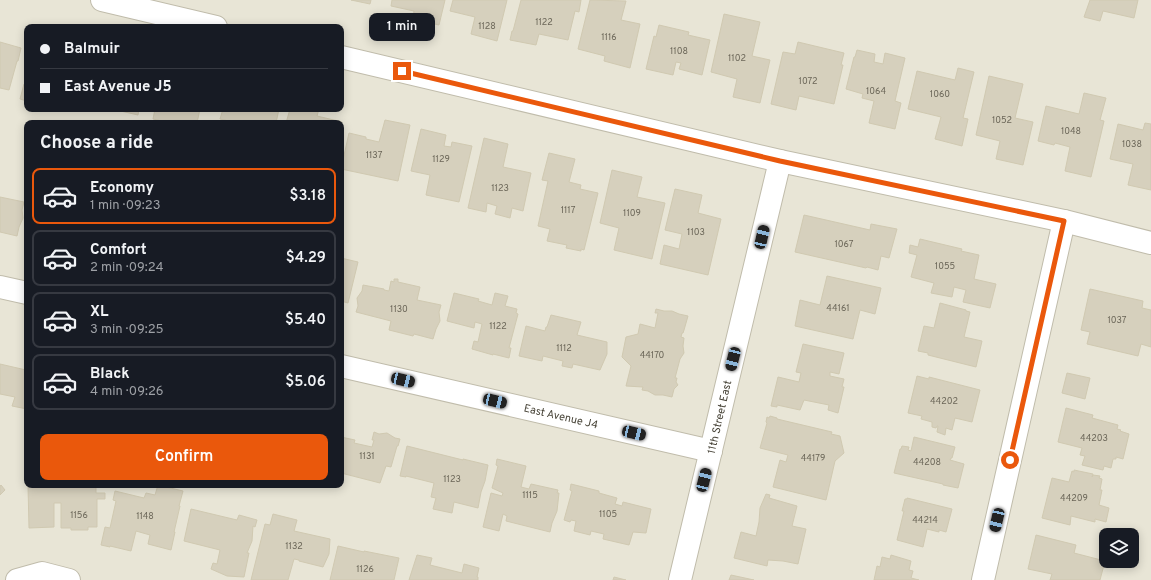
<!DOCTYPE html>
<html lang="en">
<head>
<meta charset="utf-8">
<style>
  :root { --surface:#171b24; --page:#20242c; --text:#f1f3f6; --muted:#9ea1a6; --line:#363941; --accent:#ea580c }
  body { margin:0; font-family:Overpass,sans-serif; background:var(--page); color:var(--text); height:100vh; display:flex; flex-direction:column; font-size:15px; white-space:nowrap }
  * { box-sizing:border-box; margin:0 }
  p { font-size:13px; color:var(--muted) }
  .icon { flex:none; width:22px; height:22px; fill:none; stroke:currentColor; stroke-width:2; stroke-linecap:round; stroke-linejoin:round }
  .map { position:relative; flex:1; overflow:hidden }
  .sheet { position:absolute; left:24px; top:120px; width:320px; height:368px; display:flex; flex-direction:column; background:var(--surface); border-radius:8px; box-shadow:0 2px 10px #0003 }
  .sheet>* { flex:none }
  .banner { position:absolute; left:24px; top:24px; width:320px; height:88px; border-radius:8px; box-shadow:0 2px 10px #0003; display:grid; align-content:center; height:88px; padding:0 16px; background:var(--surface) }
  .tools { position:absolute; left:1099px; top:528px; display:grid; gap:8px }
  .tools a { display:grid; place-items:center; width:40px; height:40px; border-radius:8px; background:var(--surface); box-shadow:0 2px 10px #0003; font-size:20px }
  .end { position:absolute; width:18px; height:18px; margin:-9px; border:5px solid #ea580c; background:#fff; box-shadow:0 0 0 2px #fff }
  .from { border-radius:50% }
  .bubble { position:absolute; height:28px; border-radius:8px; background:var(--surface); box-shadow:0 2px 10px #0003; font-size:13px; font-weight:600; line-height:28px; text-align:center }
  .car { position:absolute; width:12px; height:24px; margin:-12px -6px; border-radius:5px; box-shadow:0 0 3px 1px #0007; background:linear-gradient(#222 24%,#8ab4d8 0 40%,#222 0 76%,#8ab4d8 0 86%,#222 0) }
  .banner b { display:flex; align-items:center; gap:14px; height:38px; font-size:15px }
  .banner b+b { border-top:1px solid var(--line) }
  .banner i { width:10px; height:10px; background:var(--text) }
  ul { padding:0; list-style:none }
  li { display:flex; align-items:center; gap:12px; height:56px; margin:0 8px 6px; padding:0 8px; border:2px solid var(--line); border-radius:8px }
  li div { flex:1 }
  li b { display:block; font-size:15px }
  li em { font-style:normal; font-weight:600 }
  li.active { border-color:var(--accent) }
  li>.icon { width:36px; height:36px; stroke-width:1.5 }
  h2 { padding:0 16px; font-size:18px; line-height:48px }
  .action { display:flex; gap:8px; margin-top:auto; padding:8px 16px }
  .action a { flex:1; height:46px; border-radius:8px; background:var(--accent); color:#fff; font-size:16px; font-weight:600; line-height:46px; text-align:center }
  .map>svg:first-child { display:block }
  .residential { fill:#e8e5d6; fill-rule:evenodd }
  .building { fill:#d6d0bd; stroke:#d0c9b1 }
  .lines { fill:none; stroke-linecap:round; stroke-linejoin:round }
  .street-casing { stroke:#c0bcab; stroke-width:24 }
  .street { stroke:#fff; stroke-width:22 }
  .route { stroke:#ea580c; stroke-width:5 }
  .labels { text-anchor:middle; stroke-width:3.5; stroke-linejoin:round; paint-order:stroke }
  .number-label { font-size:9px; fill:#6b6658 }
  .street-label { font-size:11px; fill:#474337; stroke:#fff }
</style>
</head>
<body>
<div class="map">
<svg width="1151" height="580" viewBox="0 0 1151 580">
  <rect width="100%" height="100%" fill="#f4f2e8"/>
  <path class="residential" d="M0,0h1151v580h-1151zM27,27h314v82h-314zM27,123h314v362h-314zM1106,535h26v26h-26z"/>
  <g class="building">
    <path d="M351,0h20l-1,4z"/>
    <path d="M392,0h53l-6,25 -26,-6 1,-8 -23,-5z"/>
    <path d="M453,0h54l-10,41 -26,-7 4,-17 -25,-6z"/>
    <path d="M521,0h60l-2,12 -4,-1 -7,29 -29,-6 -3,11 -26,-5 2,-9h1z"/>
    <path d="M590,0l36,1 -5,19 19,4 -10,44 -26,-7 1,-5 -27,-7z"/>
    <path d="M1090,0h48l-4,18 -31,-7 -3,10 -16,-4z"/>
    <path d="M724,14l36,8 -8,34 18,4 -10,43 -27,-6 4,-18 -26,-7z"/>
    <path d="M659,25l30,7 -1,3 22,5 -8,35 -23,-6 2,-6 -5,-1 -3,13 -27,-6 8,-33 2,1z"/>
    <path d="M0,42l21,6 -3,13h-1l-8,29 -9,-2z"/>
    <path d="M798,42l46,11 -3,12h2l-9,39 -35,-8 -3,14 -25,-6 12,-52 12,2z"/>
    <path d="M857,50l18,4 -1,8 9,2 2,-11 20,5 -10,43 6,2 -6,26 -26,-6 5,-22 -12,-3 1,-4 -17,-5 8,-32h1z"/>
    <path d="M958,68l16,4 -11,46 5,1 -6,27 -27,-7 6,-22 -33,-8 9,-38 38,9z"/>
    <path d="M989,76l34,8 -8,34 18,4 -10,43 -27,-6 4,-18 -24,-6z"/>
    <path d="M27,81v20l-7,-2 4,-15 2,1z"/>
    <path d="M1084,93l22,5 -6,22 4,1 -13,56 -26,-6 5,-24 -15,-4 -1,2 -16,-4 8,-35 33,8z"/>
    <path d="M112,109h27l-1,6z"/>
    <path d="M155,109h45l-3,14h-31v-1l-13,-3z"/>
    <path d="M223,109h56l-3,14h-39l-17,-4z"/>
    <path d="M290,109h29l-2,7 25,6 -1,3v-2h-55z"/>
    <path d="M385,120l25,5 -12,56 -57,-12 8,-36 17,4v2l13,3z"/>
    <path d="M1145,123l6,1v66l-23,-5 5,-21 -23,-5 8,-35 25,6z"/>
    <path d="M421,129l25,6 -2,11 7,1 1,-5 20,4 -13,56 -33,-7 4,-20 -19,-4z"/>
    <path d="M484,138l24,6 -5,23 28,6 -8,38 -11,-3 -2,10 -15,-4 2,-8 -10,-3 -1,9 -18,-4z"/>
    <path d="M549,153l26,6 -6,23 12,3 -1,4 18,4 -14,57 -3,-1v2l-15,-3 1,-3 -20,-4 3,-12 -12,-3 10,-45 -6,-1z"/>
    <path d="M612,170l30,7 -5,20 28,6 -13,56 -38,-9 5,-22 -19,-5z"/>
    <path d="M675,189l27,6 -4,18 23,6 -13,56 -48,-11 4,-19 15,4 3,-15 -17,-4z"/>
    <path d="M0,197l24,5 -2,8 1,8 -4,9 -2,9 -17,-4z"/>
    <path d="M804,215l66,15 1,-6 26,5 -8,29 -8,-2 -3,14 -11,-3 -1,1 -71,-16z"/>
    <path d="M920,239l42,10 -1,2 18,4 -5,24 22,5 -6,24 -27,-6 3,-12 -12,-3 -2,10 -21,-4 3,-10 -23,-6 6,-22 -8,-2 1,-8 8,2z"/>
    <path d="M341,258l17,4 -10,41 -7,-2z"/>
    <path d="M827,276l54,12 -6,26 -15,-4 -7,29 -58,-13 5,-26 20,5z"/>
    <path d="M394,279h4v3l22,5 -3,13 24,5 -2,7 1,9 -4,8 -3,10 -19,-5 -1,2 -24,-6 2,-9 -35,-9 2,-6 -1,-8 5,-7 1,-6 21,4v1l5,1 2,-10 3,1z"/>
    <path d="M1090,289l53,12 -1,7 9,2v37l-10,-3 -3,12 -51,-12 3,-12 -9,-2z"/>
    <path d="M454,293l25,6 -1,2 14,4 3,-12 13,3 -3,10 12,3 -1,4 2,1 -9,34h2l-2,10 -16,-4v1l-21,-6 2,-8 4,1 4,-18 -7,-2 -1,6 -27,-7z"/>
    <path d="M940,303l26,7v1l4,1 -6,25 18,4 -6,26 -48,-12v-2l-10,-2 6,-25 10,2z"/>
    <path d="M656,309l8,2h8l7,3 9,2 -4,14 -1,3h-1l-1,4 3,1 -1,8 1,7 -4,6 -5,19h2l-1,4 2,3 -4,4 -2,8 -9,-2h-8l-7,-4 -6,-1 1,-3 -17,-1 5,-20 -9,-9 4,-20 12,-3 2,-10 15,4 3,-15h-3z"/>
    <path d="M551,315l30,7 -4,13 30,7v12l-7,16 -27,-6 -1,4 -10,-2 1,-5 -20,-5 -1,5 -23,-5 7,-30 19,5 1,-4h1z"/>
    <path d="M803,344l41,9 -5,21 -9,-2v4l14,3 -2,8h2l-6,26 -10,-3 1,-5 -25,-5 -4,10 -23,-5v2l-6,-1 7,-29 21,5 2,-9 -5,-1z"/>
    <path d="M0,364l26,6 -1,6h2v33l-15,-3 3,-9 -15,-3z"/>
    <path d="M1067,373l23,5 -5,21 -23,-6z"/>
    <path d="M917,376l12,3v-2l51,13 -8,32 -17,-4 -3,12 -6,-2 -1,7 -8,-3 1,-6h-1l-1,2 -4,-1v-5l-11,-3 1,-3 -14,-3z"/>
    <path d="M1066,408l27,7 -1,3 26,7 -1,4 4,1 -1,1 9,3 -6,25 -7,-2v2h-3l-2,9 -7,-2 -1,4 -21,-5 3,-9 -5,-1 2,-7 -24,-6z"/>
    <path d="M770,416l7,2v1l55,13 -1,2 9,2 4,17 -9,8 -9,39 -53,-13 7,-27 6,2 2,-7 -28,-7 7,-25 -1,-1 1,-5 2,1z"/>
    <path d="M374,432l5,2 8,-1 8,5 5,1 -2,7h-1l-6,21 -5,-1 -6,17 -39,-10v-36l14,3 -1,3 18,4 2,-7h-2z"/>
    <path d="M914,437l41,10 -3,11h-1l-1,2 14,4 -6,24 -15,-3v-1l-49,-11 6,-24h1l1,-3 7,1 -1,3 3,1z"/>
    <path d="M407,446l56,14v-1l25,6 -3,16 -4,11 -3,16 -24,-6 -2,11 -19,-4 3,-11 -5,-1 3,-14 -28,-7v1l-6,-1z"/>
    <path d="M497,459l29,7 -5,21 8,2 2,-5 27,6 -1,3h2l-2,18 -5,12 -2,9 -44,-11 1,-5 -4,-2 -4,17 -16,-4 8,-34 11,3 1,-3 -11,-5 6,-22 -2,-1z"/>
    <path d="M1074,470l19,4 -1,3 1,-2 7,1 -1,2 3,1 -2,11h2l-3,15 10,3 -3,14 -11,-3v3l-24,-6 -1,9 -28,-7 10,-40 17,4 3,-11 2,1z"/>
    <path d="M571,484l28,7v2l18,5 -2,6 7,2 1,-4 28,7 -5,24 -13,-1 -4,13 -26,-6 1,-5 -13,-3 -1,4 -16,-4 2,-10 -5,-1 -1,2 -6,-2 8,-29 -2,-1z"/>
    <path d="M1,485l4,5 -5,5v-9z"/>
    <path d="M28,485h68v8h9v6h-8v28h-9v3h-17v-2h-10v-25h-7v24l-25,1z"/>
    <path d="M158,485l25,6 -4,15h1l-6,26h1l-4,18 -23,-6 2,-9 -14,-4 -5,20 -21,-5v1l-9,-2 4,-18 5,1 6,-27 -3,-1 2,-9 29,7 2,-5 9,2z"/>
    <path d="M766,494l4,1 -1,3 28,8 -5,20 14,3 -8,35 -15,-3 -15,-1 -1,6 -33,-8 7,-26 15,4 3,-14 1,-14z"/>
    <path d="M907,498l45,11 -6,23 -7,-2v2l-12,-3 -4,18 -26,-7 7,-29h-2l3,-12h2z"/>
    <path d="M191,509l46,11 2,-5 18,5 -2,7 -2,-1 -1,15 -5,12h2l-5,24 -17,-1 -16,-7 2,-6 4,1 3,-14 -36,-9z"/>
    <path d="M273,514l24,6 -3,11 36,8 -1,15 -6,13 -24,-6v-1l-5,-1 -6,21h-37l14,-56 5,1z"/>
    <path d="M1036,535l40,10 -2,8 31,8 -5,19h-50l2,-6 -24,-5z"/>
    <path d="M338,546l26,6v-1l35,7 -5,22h-64z"/>
    <path d="M417,555l15,3 -2,7 32,8 2,-9 15,4 -2,9h1v3h-69z"/>
    <path d="M891,555l20,6 -2,9 4,1 -2,7 8,2h-45l3,-14 3,1 2,-10 8,2z"/>
    <path d="M731,575l23,5h-25z"/>
    <path d="M614,577l12,3h-13z"/>
  </g>
  <g class="lines">
    <g class="street-casing">
      <g id="street">
        <path d="M102,0l114,27"/>
        <path d="M341,57l439,104 284,60 87,22"/>
        <path d="M0,287l27,6"/>
        <path d="M341,366l370,85"/>
        <path d="M17,580l25,-7 27,7"/>
        <path d="M680,580l100,-419"/>
        <path d="M983,580l81,-359"/>
      </g>
    </g>
    <use href="#street" class="street"/>
  </g>
  <g class="lines">
    <path class="route" d="M402,71l378,90 284,60 -54,239"/>
  </g>
  <g class="labels">
    <g class="number-label">
      <text x="544" y="25">1122</text>
      <text x="487" y="29">1128</text>
      <text x="609" y="40">1116</text>
      <text x="679" y="54">1108</text>
      <text x="737" y="61">1102</text>
      <text x="808" y="84">1072</text>
      <text x="876" y="94">1064</text>
      <text x="940" y="97">1060</text>
      <text x="1002" y="123">1052</text>
      <text x="1071" y="134">1048</text>
      <text x="1132" y="147">1038</text>
      <text x="374" y="158">1137</text>
      <text x="441" y="162">1129</text>
      <text x="500" y="191">1123</text>
      <text x="568" y="213">1117</text>
      <text x="632" y="216">1109</text>
      <text x="696" y="235">1103</text>
      <text x="844" y="247">1067</text>
      <text x="945" y="269">1055</text>
      <text x="838" y="311">44161</text>
      <text x="399" y="312">1130</text>
      <text x="1117" y="323">1037</text>
      <text x="498" y="329">1122</text>
      <text x="564" y="351">1112</text>
      <text x="652" y="358">44170</text>
      <text x="944" y="404">44202</text>
      <text x="1094" y="441">44203</text>
      <text x="367" y="459">1131</text>
      <text x="813" y="461">44179</text>
      <text x="927" y="465">44208</text>
      <text x="452" y="482">1123</text>
      <text x="530" y="498">1115</text>
      <text x="1074" y="501">44209</text>
      <text x="608" y="517">1105</text>
      <text x="79" y="518">1156</text>
      <text x="145" y="519">1148</text>
      <text x="925" y="523">44214</text>
      <text x="294" y="549">1132</text>
      <text x="365" y="572">1126</text>
    </g>
    <g class="street-label">
      <text transform="translate(561 416) rotate(13)" y="4">East Avenue J4</text>
      <text transform="translate(719 417) rotate(-77)" y="4">11th Street East</text>
    </g>
  </g>
</svg>
<div class="tools">
<a><svg class="icon" aria-label="layers" viewBox="0 0 24 24"><path d="M12 4l9 5-9 5-9-5zM3 14l9 5 9-5"/></svg></a>
</div>
<i class="end from" style="left:1010px;top:460px"></i>
<i class="end" style="left:402px;top:71px"></i>
<div class="bubble" style="left:369px;top:13px;width:66px">1 min</div>
<i class="car" style="left:762px;top:237px;rotate:13deg"></i>
<i class="car" style="left:733px;top:359px;rotate:194deg"></i>
<i class="car" style="left:403px;top:380px;rotate:103deg"></i>
<i class="car" style="left:495px;top:401px;rotate:103deg"></i>
<i class="car" style="left:634px;top:433px;rotate:103deg"></i>
<i class="car" style="left:704px;top:480px;rotate:14deg"></i>
<i class="car" style="left:997px;top:520px;rotate:193deg"></i>
<div class="banner">
<b><i class="from"></i>Balmuir</b>
<b><i></i>East Avenue J5</b>
</div>
<section class="sheet">
<h2>Choose a ride</h2>
<ul>
<li class="active"><svg class="icon" aria-label="car" viewBox="0 0 24 24"><path d="M5 17H2v-5l4-1 3-4h7l3 4 3 1v5h-3M9 17h6M6 11h13"/><circle cx="7" cy="17" r="2"/><circle cx="17" cy="17" r="2"/></svg><div><b>Economy</b><p>1 min · 09:23</p></div><em>$3.18</em></li>
<li><svg class="icon" aria-label="car" viewBox="0 0 24 24"><path d="M5 17H2v-5l4-1 3-4h7l3 4 3 1v5h-3M9 17h6M6 11h13"/><circle cx="7" cy="17" r="2"/><circle cx="17" cy="17" r="2"/></svg><div><b>Comfort</b><p>2 min · 09:24</p></div><em>$4.29</em></li>
<li><svg class="icon" aria-label="car" viewBox="0 0 24 24"><path d="M5 17H2v-5l4-1 3-4h7l3 4 3 1v5h-3M9 17h6M6 11h13"/><circle cx="7" cy="17" r="2"/><circle cx="17" cy="17" r="2"/></svg><div><b>XL</b><p>3 min · 09:25</p></div><em>$5.40</em></li>
<li><svg class="icon" aria-label="car" viewBox="0 0 24 24"><path d="M5 17H2v-5l4-1 3-4h7l3 4 3 1v5h-3M9 17h6M6 11h13"/><circle cx="7" cy="17" r="2"/><circle cx="17" cy="17" r="2"/></svg><div><b>Black</b><p>4 min · 09:26</p></div><em>$5.06</em></li>
</ul>
<div class="action"><a>Confirm</a></div>
</section>
</div>
</body>
</html>
